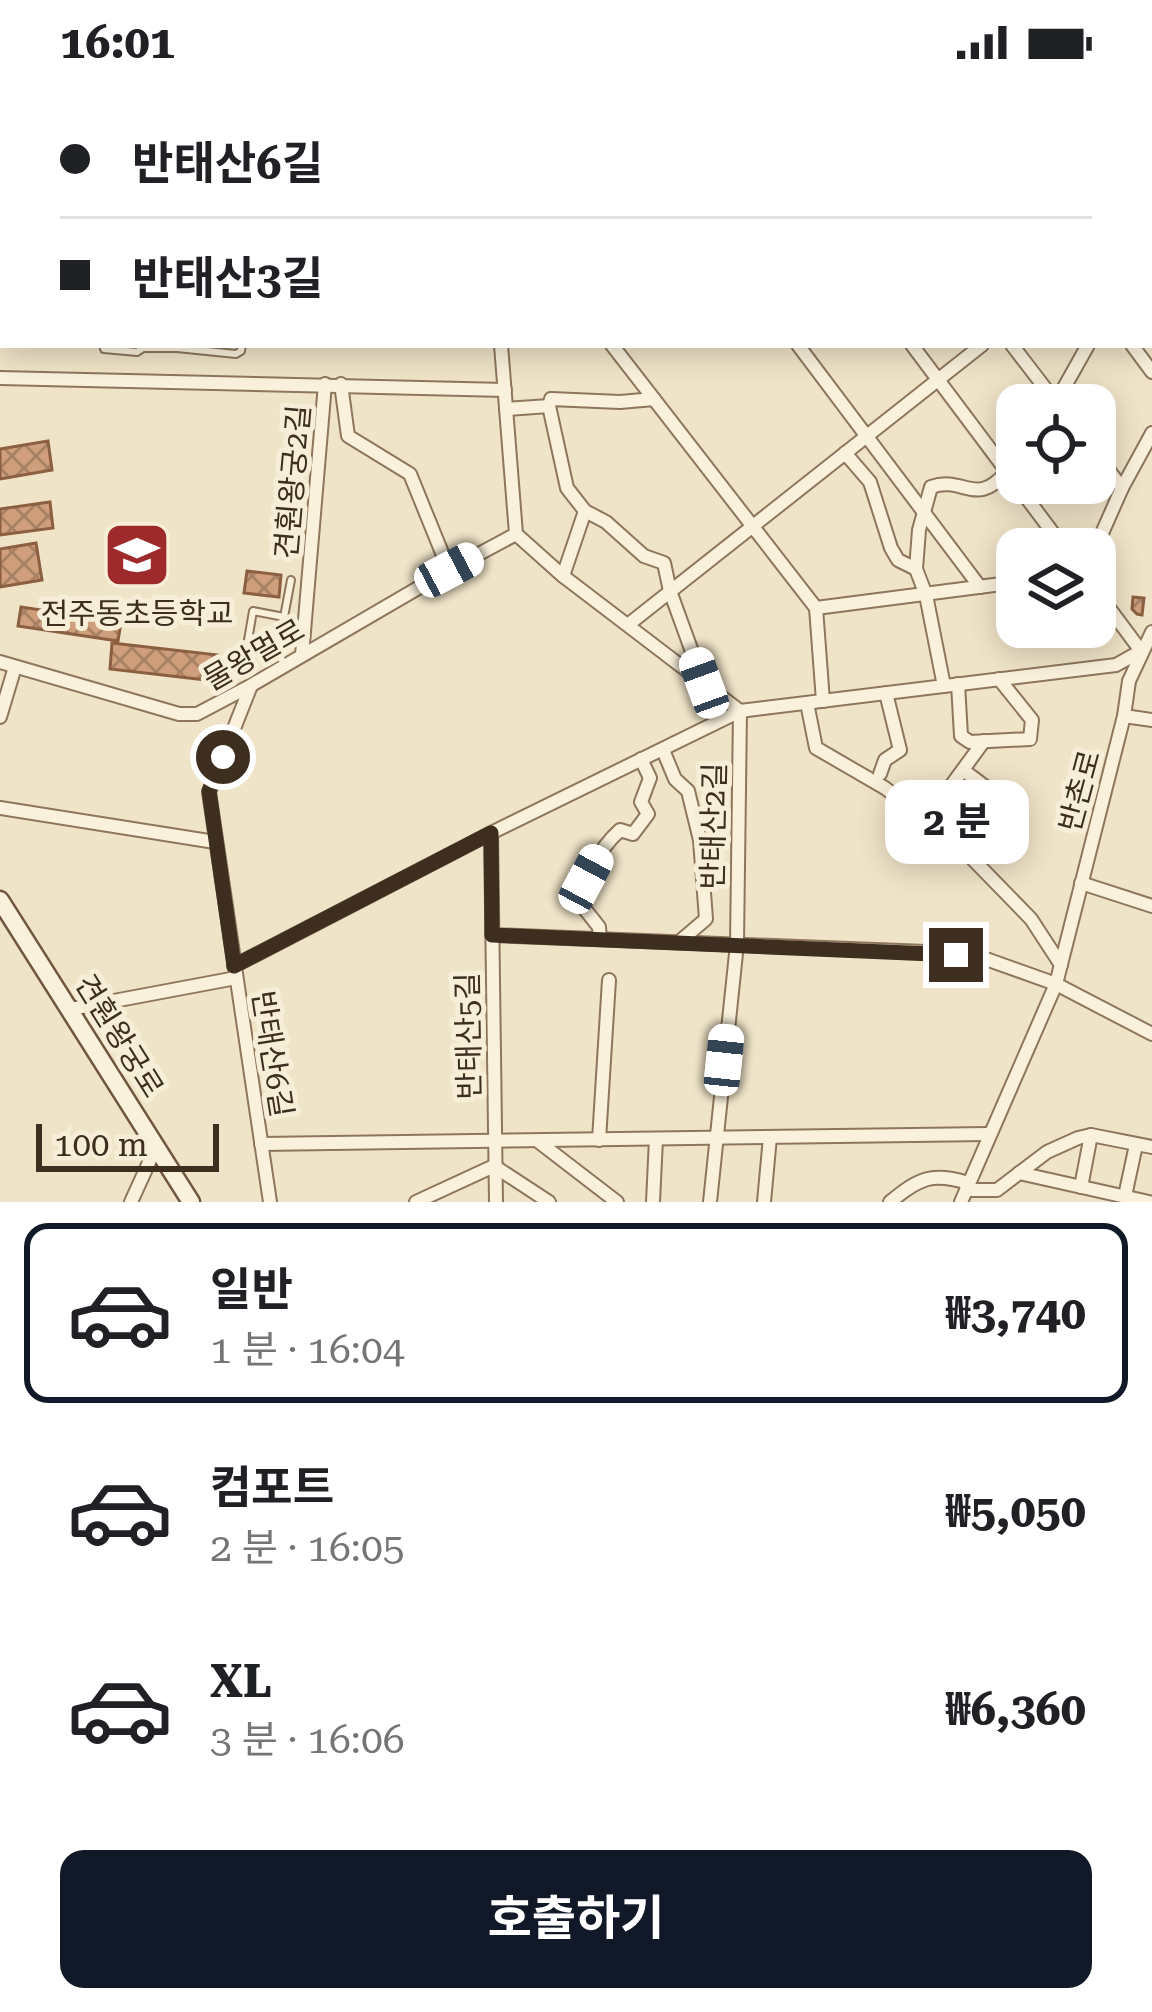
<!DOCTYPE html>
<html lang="ko">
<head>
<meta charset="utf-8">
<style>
  :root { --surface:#fff; --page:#f2f2f2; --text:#202124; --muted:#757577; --line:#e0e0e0; --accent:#111827 }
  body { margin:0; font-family:"Roboto Serif","Noto Sans KR",serif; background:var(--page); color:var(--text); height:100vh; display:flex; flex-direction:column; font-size:45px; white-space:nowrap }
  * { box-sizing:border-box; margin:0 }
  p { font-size:39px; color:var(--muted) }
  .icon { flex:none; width:66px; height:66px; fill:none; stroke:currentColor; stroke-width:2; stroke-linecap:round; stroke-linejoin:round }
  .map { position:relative; height:1118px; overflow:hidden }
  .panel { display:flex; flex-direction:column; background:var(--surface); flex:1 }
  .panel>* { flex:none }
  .top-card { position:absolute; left:0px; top:0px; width:1152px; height:264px; box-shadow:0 6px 30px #0003; display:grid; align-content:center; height:264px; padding:0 60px; background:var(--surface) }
  .tools { position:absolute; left:996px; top:300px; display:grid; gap:24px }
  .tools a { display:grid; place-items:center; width:120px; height:120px; border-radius:24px; background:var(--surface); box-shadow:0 6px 30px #0003; font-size:60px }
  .scale { position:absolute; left:36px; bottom:30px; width:183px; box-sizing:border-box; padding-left:12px; border:6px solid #3d2e20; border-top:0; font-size:33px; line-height:42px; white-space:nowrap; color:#3d2e20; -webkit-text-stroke:9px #f7eed8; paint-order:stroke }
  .end { position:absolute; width:54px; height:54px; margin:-27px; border:15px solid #3d2e20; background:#fff; box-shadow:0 0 0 6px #fff }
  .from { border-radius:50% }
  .bubble { position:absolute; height:84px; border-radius:24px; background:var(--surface); box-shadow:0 6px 30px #0003; font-size:39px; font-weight:700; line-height:84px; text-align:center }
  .car { position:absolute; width:36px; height:72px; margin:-36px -18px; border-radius:15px; box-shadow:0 0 9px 3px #0007; background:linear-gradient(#fff 24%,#345 0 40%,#fff 0 76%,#345 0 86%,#fff 0) }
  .top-card b { display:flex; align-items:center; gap:42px; height:114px; font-size:45px }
  .top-card b+b { border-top:3px solid var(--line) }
  .top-card i { width:30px; height:30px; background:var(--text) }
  ul { padding:21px 0 0; list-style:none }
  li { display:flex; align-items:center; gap:36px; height:180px; margin:0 24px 18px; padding:0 36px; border:6px solid transparent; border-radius:24px }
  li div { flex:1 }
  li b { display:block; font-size:45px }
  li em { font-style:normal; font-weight:700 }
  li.current { border-color:var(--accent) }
  li>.icon { width:108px; height:108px; stroke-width:1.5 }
  .cta { display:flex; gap:24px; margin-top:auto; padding:24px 60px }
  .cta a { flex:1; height:138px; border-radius:24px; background:var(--accent); color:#fff; font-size:48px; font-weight:700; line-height:138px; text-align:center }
  .status { display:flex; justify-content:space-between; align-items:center; height:84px; padding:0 60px; background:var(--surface); direction:ltr }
  .status svg { height:33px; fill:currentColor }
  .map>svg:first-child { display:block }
  .building { fill:url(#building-cross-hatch); stroke:#8d5f41; stroke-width:3 }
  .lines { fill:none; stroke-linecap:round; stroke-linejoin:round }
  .lane-casing { stroke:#8d765c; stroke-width:10 }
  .street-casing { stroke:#8d765c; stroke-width:16 }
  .secondary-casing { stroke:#6f573f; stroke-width:21 }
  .lane { stroke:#faf1dc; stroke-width:6 }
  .street { stroke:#faf1dc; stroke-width:12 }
  .secondary { stroke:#faf1dc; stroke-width:16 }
  .route { stroke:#3d2e20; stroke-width:15 }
  .labels { text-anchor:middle; stroke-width:10; stroke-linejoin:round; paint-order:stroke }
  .street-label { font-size:30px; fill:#3d2e20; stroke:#f7eed8 }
  .poi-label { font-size:30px; fill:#3d2e20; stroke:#f7eed8 }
</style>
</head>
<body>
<div class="status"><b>16:01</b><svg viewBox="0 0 49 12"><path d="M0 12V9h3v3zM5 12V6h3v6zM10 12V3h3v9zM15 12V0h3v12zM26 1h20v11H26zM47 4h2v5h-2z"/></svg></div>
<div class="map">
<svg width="1152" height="1118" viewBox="0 0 1152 1118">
  <defs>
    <pattern id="building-cross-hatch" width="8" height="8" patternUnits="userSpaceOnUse" patternTransform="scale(3)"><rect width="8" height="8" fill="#cf9f7d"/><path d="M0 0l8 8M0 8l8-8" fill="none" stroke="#a98266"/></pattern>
  </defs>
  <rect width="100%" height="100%" fill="#f0e4c8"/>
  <g class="building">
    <path d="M48,357l4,29 -52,9v-30z"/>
    <path d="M50,418l3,26 -53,7v-26z"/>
    <path d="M36,459l6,37 -42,7v-38z"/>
    <path d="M247,487l34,4 -2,22 -35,-4z"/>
    <path d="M1133,513l11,1 -2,17 -5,-1 -5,-5z"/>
    <path d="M21,523l100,15 -3,19 -100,-15z"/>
    <path d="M112,559l106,12 -3,26 -105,-12z"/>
  </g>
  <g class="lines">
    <g class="lane-casing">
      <g id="lane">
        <path d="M1,255h2"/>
        <path d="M103,261l1,4 33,3 6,-4h34l59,6 5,-3 1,-6"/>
        <path d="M284,579l-9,-13 -28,-4 6,-35 31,6 7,-37"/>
      </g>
    </g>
    <g class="street-casing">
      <g id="street">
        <path d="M590,0v3"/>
        <path d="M743,0l8,3"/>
        <path d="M47,3l4,-3"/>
        <path d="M489,3v-3"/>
        <path d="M723,3l1,-3"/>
        <path d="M827,3v-3"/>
        <path d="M933,3l4,-3"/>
        <path d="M0,28l3,1"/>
        <path d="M1149,130l3,-3"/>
        <path d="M612,261l204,263"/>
        <path d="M798,261l182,242"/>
        <path d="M912,261l153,204"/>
        <path d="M1012,261l46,60"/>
        <path d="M1132,261l20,27"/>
        <path d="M0,294l505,12"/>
        <path d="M341,300l7,52 62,38 39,96"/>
        <path d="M1056,318l32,-57"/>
        <path d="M549,322l18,82 18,23 21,11 38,34 20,7 6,28 33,91"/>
        <path d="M506,325l43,-3 2,-7 69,3 34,-3"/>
        <path d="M1095,368l27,36"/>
        <path d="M845,369l25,29 21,66 7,12 18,9 10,26 18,91"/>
        <path d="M516,450l47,42 177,135 -3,233 -27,258"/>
        <path d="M1095,465l27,-61 30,-55"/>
        <path d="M916,485l3,-39 12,-43c33,-12 45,22 76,-16"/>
        <path d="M563,492l22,-65"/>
        <path d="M816,524l201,-26"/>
        <path d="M816,524l7,93"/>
        <path d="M629,540l353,-279"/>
        <path d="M302,571l23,-271"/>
        <path d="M0,578l179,52h18l53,-28 199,-116 67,-36 -15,-189"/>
        <path d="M958,600l3,52 9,6 60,-3 2,-19 -33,-41"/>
        <path d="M250,604l-41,104 61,410"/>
        <path d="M807,619l9,45 69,40 73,56 73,75 30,46"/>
        <path d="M1124,632l28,4"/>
        <path d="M0,633l15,-50"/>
        <path d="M663,666l12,29 13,12 12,49 6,79 -27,23"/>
        <path d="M963,686l36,27"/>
        <path d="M880,690l5,-14 15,-10 -14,-57"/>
        <path d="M0,724l215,34"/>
        <path d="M981,738l-36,-28 39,-53"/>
        <path d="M491,749l5,369"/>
        <path d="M1081,799l71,23"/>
        <path d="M492,851l434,17 60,7 70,25 96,50"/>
        <path d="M600,855l-1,-12 -15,-19c2,-32 12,-56 36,-78l13,4 15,-20 -7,-12 9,-24 -9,-19"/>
        <path d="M234,882l257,-133 249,-122 376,-46 25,-14 -46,-62"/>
        <path d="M71,925l165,-31"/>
        <path d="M599,1056l10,-160"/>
        <path d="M539,1058l78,60"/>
        <path d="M261,1060l727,-10"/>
        <path d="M1019,1089l130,29"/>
        <path d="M1081,1103l10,-52"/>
        <path d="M966,1106h31l50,-38 31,-14 13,-3 61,12"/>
        <path d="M1125,1112l11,-51"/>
        <path d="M131,1118l25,-55"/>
        <path d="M416,1118l78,-36 55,36"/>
        <path d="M653,1118l3,-63"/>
        <path d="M764,1118l6,-65"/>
        <path d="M890,1118c29,-24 42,-30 78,-19"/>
        <path d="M961,1118l95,-218 68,-268 5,-35 23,-49"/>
      </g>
    </g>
    <g class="secondary-casing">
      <g id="secondary">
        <path d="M1151,0l1,2"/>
        <path d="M0,816l191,302"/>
      </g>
    </g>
    <use href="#lane" class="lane"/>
    <use href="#street" class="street"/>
    <use href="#secondary" class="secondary"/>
  </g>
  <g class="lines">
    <path class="route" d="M223,673l-14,34 25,175 257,-133 1,102 464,20"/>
  </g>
  <defs>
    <g id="school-square" transform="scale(3.45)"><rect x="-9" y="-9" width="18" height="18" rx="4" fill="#9e2a2b" stroke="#f7eed8"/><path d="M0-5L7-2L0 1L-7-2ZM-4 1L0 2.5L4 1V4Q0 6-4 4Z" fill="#fff"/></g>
  </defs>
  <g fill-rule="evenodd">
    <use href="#school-square" x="137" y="471"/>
  </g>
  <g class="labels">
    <g class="street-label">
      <text transform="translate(293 398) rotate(-85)" y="10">견훤왕궁2길</text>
      <text transform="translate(254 571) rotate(-30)" y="10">물왕멀로</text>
      <text transform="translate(1080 707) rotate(-75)" y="10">반촌로</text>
      <text transform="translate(714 742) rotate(-89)" y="10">반태산2길</text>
      <text transform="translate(119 952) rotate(58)" y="10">견훤왕궁로</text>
      <text transform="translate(469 952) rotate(-91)" y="10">반태산5길</text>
      <text transform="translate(272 970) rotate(81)" y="10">반태산6길</text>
    </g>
    <g class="poi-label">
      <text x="137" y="540">전주동초등학교</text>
    </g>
  </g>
</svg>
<div class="tools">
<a><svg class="icon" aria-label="locate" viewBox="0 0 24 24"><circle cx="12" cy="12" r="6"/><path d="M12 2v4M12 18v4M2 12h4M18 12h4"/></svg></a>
<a><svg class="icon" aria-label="layers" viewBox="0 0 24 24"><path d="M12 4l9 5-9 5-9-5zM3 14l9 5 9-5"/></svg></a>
</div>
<div class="scale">100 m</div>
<i class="end from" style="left:223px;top:673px"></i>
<i class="end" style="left:956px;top:871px"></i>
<div class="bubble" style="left:885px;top:696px;width:144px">2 분</div>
<i class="car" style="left:449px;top:486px;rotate:62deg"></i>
<i class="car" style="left:704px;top:599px;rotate:340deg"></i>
<i class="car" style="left:586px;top:795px;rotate:28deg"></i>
<i class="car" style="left:724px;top:976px;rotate:6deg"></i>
<div class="top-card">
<b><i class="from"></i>반태산6길</b>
<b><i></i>반태산3길</b>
</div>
</div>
<section class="panel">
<ul>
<li class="current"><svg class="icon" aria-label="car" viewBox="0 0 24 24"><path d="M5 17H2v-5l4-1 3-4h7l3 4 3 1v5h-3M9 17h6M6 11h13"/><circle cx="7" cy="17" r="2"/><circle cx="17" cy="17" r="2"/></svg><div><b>일반</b><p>1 분 · 16:04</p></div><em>₩3,740</em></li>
<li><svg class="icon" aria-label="car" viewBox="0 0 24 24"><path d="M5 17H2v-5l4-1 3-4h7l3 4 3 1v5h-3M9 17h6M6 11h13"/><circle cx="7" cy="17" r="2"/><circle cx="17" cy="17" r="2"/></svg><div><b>컴포트</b><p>2 분 · 16:05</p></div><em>₩5,050</em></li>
<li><svg class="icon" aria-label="car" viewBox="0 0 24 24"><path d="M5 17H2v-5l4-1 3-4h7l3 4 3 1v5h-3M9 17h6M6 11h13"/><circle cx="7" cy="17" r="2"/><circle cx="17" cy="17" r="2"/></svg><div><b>XL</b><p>3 분 · 16:06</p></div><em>₩6,360</em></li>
</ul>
<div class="cta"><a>호출하기</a></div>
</section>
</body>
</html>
